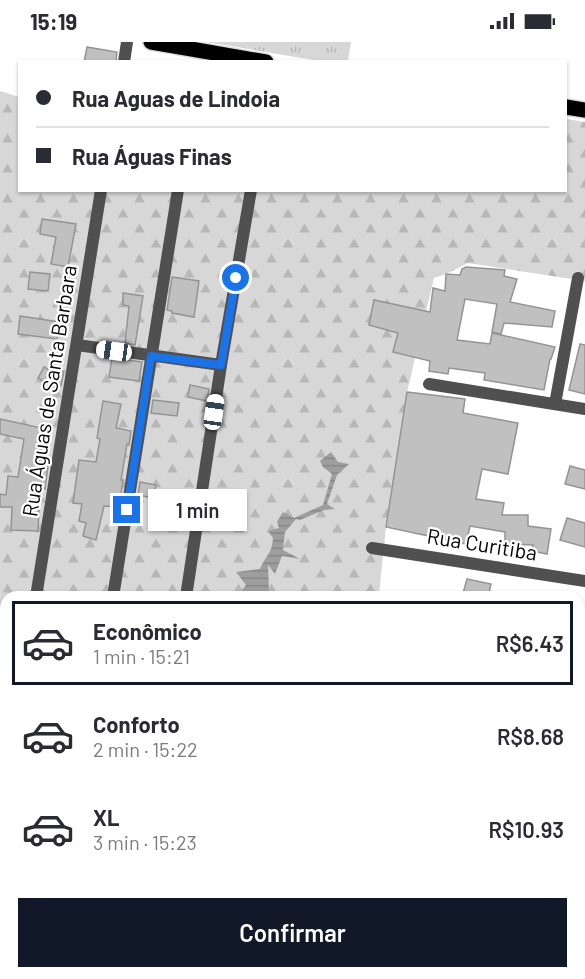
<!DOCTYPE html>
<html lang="pt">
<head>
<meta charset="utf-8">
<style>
  :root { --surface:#fff; --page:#f7f7f7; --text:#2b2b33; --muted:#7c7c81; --line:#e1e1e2; --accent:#111827 }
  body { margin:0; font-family:Barlow,sans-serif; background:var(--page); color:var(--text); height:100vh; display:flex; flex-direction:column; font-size:22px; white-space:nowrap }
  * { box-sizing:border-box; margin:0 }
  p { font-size:20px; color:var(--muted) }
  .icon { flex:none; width:33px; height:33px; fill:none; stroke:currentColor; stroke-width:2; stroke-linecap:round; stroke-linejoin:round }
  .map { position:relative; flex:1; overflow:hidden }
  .side { position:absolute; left:0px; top:549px; width:585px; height:388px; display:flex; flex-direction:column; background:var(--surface); border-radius:18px 18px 0 0; box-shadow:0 2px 4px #0004 }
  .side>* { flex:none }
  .hud { position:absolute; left:18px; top:18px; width:549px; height:132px; border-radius:0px; box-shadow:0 2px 4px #0004; display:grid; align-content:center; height:132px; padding:0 18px; background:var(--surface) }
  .end { position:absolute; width:27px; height:27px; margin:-14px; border:8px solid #1a73e8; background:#fff; box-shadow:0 0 0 3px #fff }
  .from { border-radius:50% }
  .bubble { position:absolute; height:42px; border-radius:0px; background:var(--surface); box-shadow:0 2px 4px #0004; font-size:20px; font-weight:600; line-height:42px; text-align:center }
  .car { position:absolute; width:18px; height:36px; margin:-18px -9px; border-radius:8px; box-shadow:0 0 4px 2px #0007; background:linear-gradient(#fff 24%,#345 0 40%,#fff 0 76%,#345 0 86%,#fff 0) }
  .hud b { display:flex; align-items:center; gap:21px; height:57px; font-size:22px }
  .hud b+b { border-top:2px solid var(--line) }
  .hud i { width:15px; height:15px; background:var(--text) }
  ul { padding:10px 0 0; list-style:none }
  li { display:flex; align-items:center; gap:18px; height:84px; margin:0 12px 9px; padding:0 6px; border:3px solid transparent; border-radius:0px }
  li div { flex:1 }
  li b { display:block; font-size:22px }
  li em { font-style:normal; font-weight:600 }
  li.active { border-color:var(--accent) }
  li>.icon { width:54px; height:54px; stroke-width:1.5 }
  .action { display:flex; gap:12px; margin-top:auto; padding:12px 18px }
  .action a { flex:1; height:69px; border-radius:0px; background:var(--accent); color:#fff; font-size:24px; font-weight:600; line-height:69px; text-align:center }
  .status { display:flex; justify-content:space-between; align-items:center; height:42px; padding:0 30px; background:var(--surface); direction:ltr }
  .status svg { height:16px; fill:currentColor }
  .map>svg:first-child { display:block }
  .forest { fill:url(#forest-firs) }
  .park { fill:url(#park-tufts) }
  .water { fill:url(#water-rules) }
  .building { fill:#c0c0c0; stroke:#949494; stroke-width:1.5 }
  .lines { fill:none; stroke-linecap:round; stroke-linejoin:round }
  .primary-casing { stroke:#dbdbdb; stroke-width:18 }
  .minor { stroke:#505050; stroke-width:12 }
  .primary { stroke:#000; stroke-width:15 }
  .route { stroke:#1a73e8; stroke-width:8 }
  .labels { text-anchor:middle; stroke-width:4.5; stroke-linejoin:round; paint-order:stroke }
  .street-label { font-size:21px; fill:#000; stroke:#fff }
</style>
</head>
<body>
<div class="status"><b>15:19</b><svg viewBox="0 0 49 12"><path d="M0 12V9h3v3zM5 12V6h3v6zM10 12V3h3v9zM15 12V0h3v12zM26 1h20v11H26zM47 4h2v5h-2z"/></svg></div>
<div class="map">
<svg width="585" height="937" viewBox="0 0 585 937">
  <defs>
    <pattern id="forest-firs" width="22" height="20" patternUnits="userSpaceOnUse" patternTransform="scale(1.5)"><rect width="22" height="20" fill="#d7d7d7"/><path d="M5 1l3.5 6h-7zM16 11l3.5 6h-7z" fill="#b7b7b7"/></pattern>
    <pattern id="park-tufts" width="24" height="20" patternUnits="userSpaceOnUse" patternTransform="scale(1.5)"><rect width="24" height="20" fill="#d7d7d7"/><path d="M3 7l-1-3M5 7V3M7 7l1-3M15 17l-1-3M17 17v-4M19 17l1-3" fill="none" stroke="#b7b7b7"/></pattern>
    <pattern id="water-rules" width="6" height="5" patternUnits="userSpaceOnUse" patternTransform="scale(1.5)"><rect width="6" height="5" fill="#9e9e9e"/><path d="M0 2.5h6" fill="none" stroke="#868686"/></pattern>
  </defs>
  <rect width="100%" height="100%" fill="#fff"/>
  <path class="forest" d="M0,49l19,6 1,93h546v-71l19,3v159l-117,-18 -22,11 -12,4 -27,114 -21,135 -7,67 -5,3h-368v258l-6,4z"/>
  <path class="park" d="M207,0h144l-3,19h-29z"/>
  <path class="water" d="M331,410l7,10 11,2 -12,11 -10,29 8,5 -11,1 -24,10 -4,-1 -11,13 -2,18 17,9 -18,-3 -7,18 -7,-9 1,26 4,6h-30l-5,-2 8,-10 -10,-13 24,-3c6,-14 12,-15 13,-31l-5,-7 11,-3 -2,-6 6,-10 11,6 29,-13 9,-31 -9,-7 -3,-6z"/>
  <g class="building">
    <path d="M87,5l30,5 -1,10h-32z"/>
    <path d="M42,177l34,5 -8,43 -17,-3 5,-27 -16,-3z"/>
    <path d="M466,225l39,3 -1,6 13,3 -7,23 45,9 -3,16 -48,-4 -3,11 -9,-2 5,-28 -32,-5 -8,41 33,4 2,-11 63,14 -4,12h-1l-6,31 -60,-10 1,-7 -36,-5 -1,6 -19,-3 1,-10 -37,-9 5,-19 -29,-8 5,-25 56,12 3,-24 12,3 1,-17 14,1 2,-6z"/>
    <path d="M30,230l20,2 -2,17 -20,-2z"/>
    <path d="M172,235l27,4 -5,36 -22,-4v-2l-5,-1z"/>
    <path d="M123,251l20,3 -8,49 -10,-2 4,-37 -6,-1z"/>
    <path d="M20,274l39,6 -2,17 -39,-5z"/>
    <path d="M580,302l5,1v49l-16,-4z"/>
    <path d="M112,316l30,4 -3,19 -30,-4z"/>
    <path d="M44,325l7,4h13l-3,15h-10l-13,-8z"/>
    <path d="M190,343l19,4 -2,12 -19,-4z"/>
    <path d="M407,350l58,7 -2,14 55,10 -10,51 -26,-5 -6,30 28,4 -2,12h26v11l23,3 -4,25 -15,-3 1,-6 -28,-1v-12l-35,-6 -4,18 -80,-17z"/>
    <path d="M153,358l26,3 -2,13 -26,-3z"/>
    <path d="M103,359l18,3 -5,24 15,3 -2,14 -2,-1 -6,36h2l-4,27 -15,-1 -8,34 -13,-4 3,-13 -7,-2 3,-17 -9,-1 6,-43 17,2 4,-23 -3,-1z"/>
    <path d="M0,377l46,10 -6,27 9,2 -4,31 -5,-1 -2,43 -27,-1 1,-23h-12v-13l6,1 2,-19 10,1 6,-38 -24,-5z"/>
    <path d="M570,424l15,4v19l-20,-5z"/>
    <path d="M140,440l16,3 -3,13 -15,-3z"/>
    <path d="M567,476l18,5v24l-25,-7z"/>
    <path d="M467,537l24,5 -3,13h-26z"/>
  </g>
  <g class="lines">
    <g class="primary-casing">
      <g id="primary">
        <path d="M151,0l115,20"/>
        <path d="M566,65l19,3"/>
      </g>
    </g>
    <g class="minor">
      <path d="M124,20l3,-20"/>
      <path d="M77,303l144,20"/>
      <path d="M429,342l156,25"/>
      <path d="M555,362l23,-126"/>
      <path d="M372,506l213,33"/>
      <path d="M36,555l65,-407"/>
      <path d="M113,555l65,-407"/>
      <path d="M186,555l35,-232 30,-175"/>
      <path d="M579,708l6,1"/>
      <path d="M579,875l6,1"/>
      <path d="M427,937v-5"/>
    </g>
    <use href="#primary" class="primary"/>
  </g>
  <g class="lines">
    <path class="route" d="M127,468l24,-154 70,9 15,-87"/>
  </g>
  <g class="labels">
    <g class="street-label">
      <text transform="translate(50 349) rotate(-81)" y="7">Rua Águas de Santa Barbara</text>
      <text transform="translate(482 503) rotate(9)" y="7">Rua Curitiba</text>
    </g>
  </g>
</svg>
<i class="end from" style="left:236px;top:236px"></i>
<i class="end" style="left:127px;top:468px"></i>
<div class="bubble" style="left:148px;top:447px;width:99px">1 min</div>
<i class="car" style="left:114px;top:309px;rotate:278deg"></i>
<i class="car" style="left:214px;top:370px;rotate:8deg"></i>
<div class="hud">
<b><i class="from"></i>Rua Aguas de Lindoia</b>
<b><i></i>Rua Águas Finas</b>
</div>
<section class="side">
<ul>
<li class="active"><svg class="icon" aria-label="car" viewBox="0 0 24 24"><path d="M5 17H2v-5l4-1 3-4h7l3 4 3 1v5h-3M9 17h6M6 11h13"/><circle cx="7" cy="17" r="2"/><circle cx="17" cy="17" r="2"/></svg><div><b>Econômico</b><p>1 min · 15:21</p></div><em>R$6.43</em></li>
<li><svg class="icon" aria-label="car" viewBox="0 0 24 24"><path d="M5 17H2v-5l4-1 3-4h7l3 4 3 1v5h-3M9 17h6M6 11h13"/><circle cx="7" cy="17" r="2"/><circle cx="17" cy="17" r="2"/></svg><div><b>Conforto</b><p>2 min · 15:22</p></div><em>R$8.68</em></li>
<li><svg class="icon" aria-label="car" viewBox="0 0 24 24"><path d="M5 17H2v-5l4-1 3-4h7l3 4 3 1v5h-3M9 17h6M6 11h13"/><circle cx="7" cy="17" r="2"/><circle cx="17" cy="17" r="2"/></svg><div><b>XL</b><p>3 min · 15:23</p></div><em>R$10.93</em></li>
</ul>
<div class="action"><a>Confirmar</a></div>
</section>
</div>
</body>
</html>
